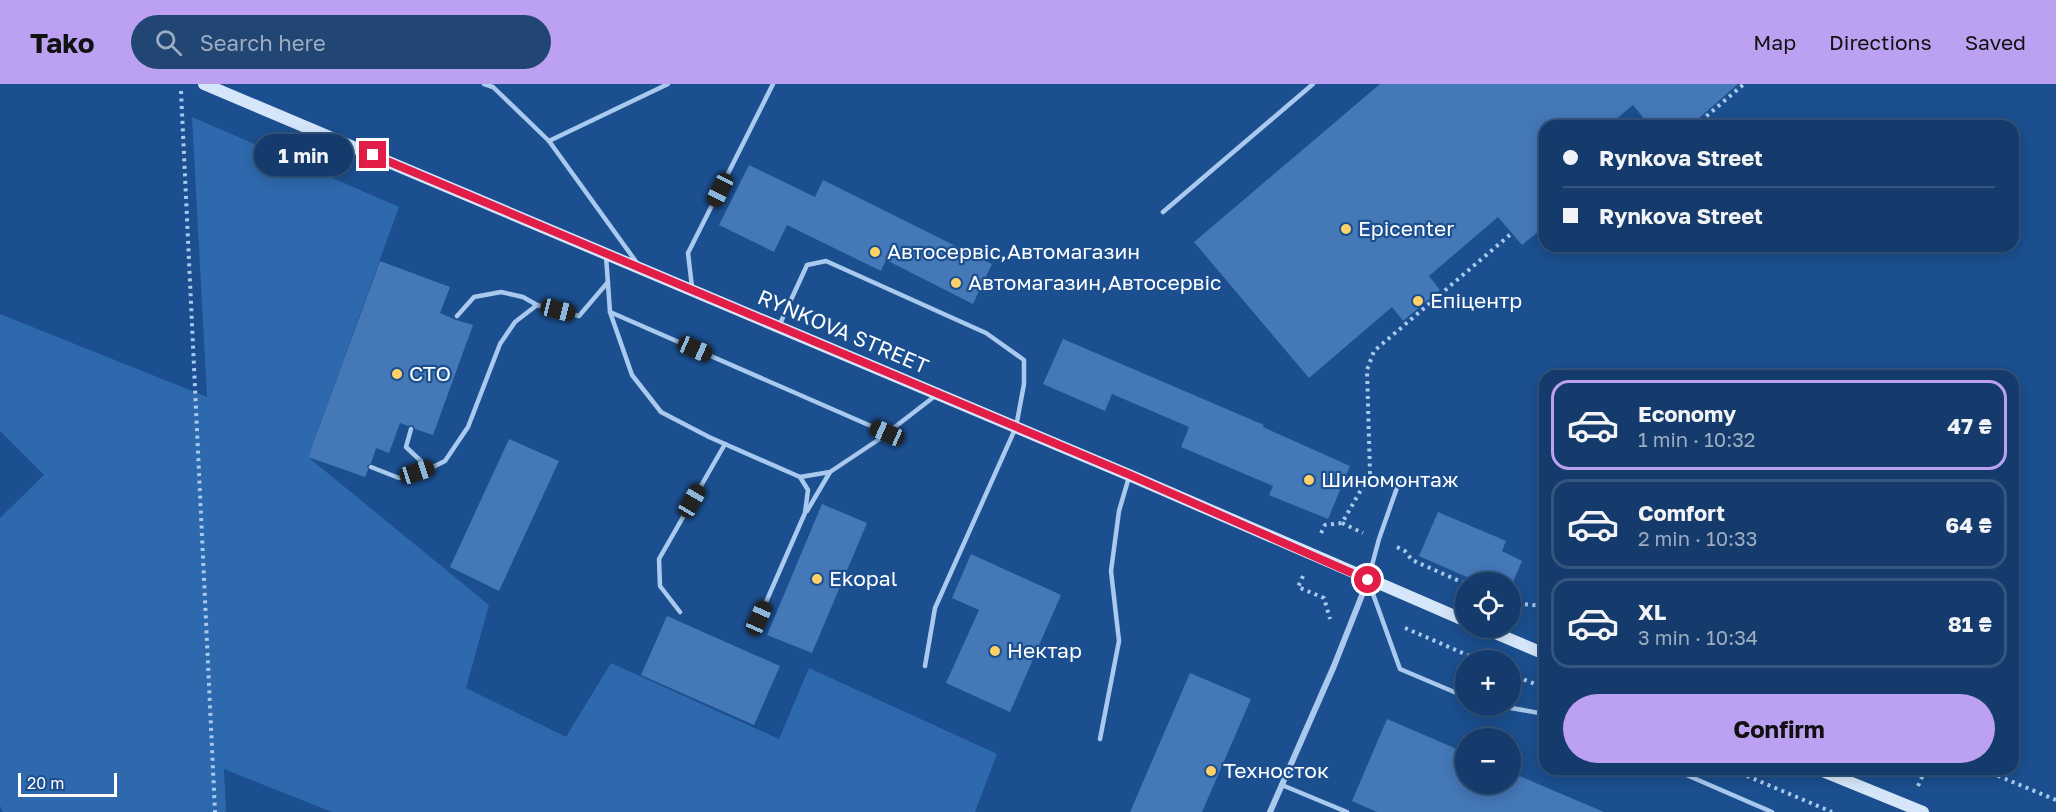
<!DOCTYPE html>
<html lang="en">
<head>
<meta charset="utf-8">
<style>
  :root { --surface:#143b6b; --page:#214673; --text:#f1f3f6; --muted:#9dadc1; --line:#33557e; --accent:#bca0f2 }
  body { margin:0; font-family:"Golos Text",sans-serif; background:var(--page); color:var(--text); height:100vh; display:flex; flex-direction:column; font-size:22px; white-space:nowrap }
  * { box-sizing:border-box; margin:0 }
  p { font-size:20px; color:var(--muted) }
  .icon { flex:none; width:33px; height:33px; fill:none; stroke:currentColor; stroke-width:2; stroke-linecap:round; stroke-linejoin:round }
  .map { position:relative; flex:1; overflow:hidden }
  .sheet { position:absolute; left:1539px; top:286px; width:480px; height:405px; display:flex; flex-direction:column; background:var(--surface); border-radius:18px; box-shadow:0 3px 15px #0003,0 0 0 2px var(--line) }
  .sheet>* { flex:none }
  .banner { position:absolute; left:1539px; top:36px; width:480px; height:132px; border-radius:18px; box-shadow:0 3px 15px #0003,0 0 0 2px var(--line); display:grid; align-content:center; height:132px; padding:0 24px; background:var(--surface) }
  .buttons { position:absolute; left:1455px; top:488px; display:grid; gap:12px }
  .buttons a { display:grid; place-items:center; width:66px; height:66px; border-radius:50%; background:var(--surface); box-shadow:0 3px 15px #0003,0 0 0 2px var(--line); font-size:30px }
  .scale { position:absolute; left:18px; bottom:15px; width:99px; box-sizing:border-box; padding-left:6px; border:3px solid #fff; border-top:0; font-size:16px; line-height:21px; white-space:nowrap; color:#fff; -webkit-text-stroke:4px #1b4f8f; paint-order:stroke }
  .end { position:absolute; width:27px; height:27px; margin:-14px; border:8px solid #e11d48; background:#fff; box-shadow:0 0 0 3px #fff }
  .from { border-radius:50% }
  .bubble { position:absolute; height:42px; border-radius:21px; background:var(--surface); box-shadow:0 3px 15px #0003,0 0 0 2px var(--line); font-size:20px; font-weight:700; line-height:42px; text-align:center }
  .car { position:absolute; width:18px; height:36px; margin:-18px -9px; border-radius:8px; box-shadow:0 0 4px 2px #0007; background:linear-gradient(#222 24%,#8ab4d8 0 40%,#222 0 76%,#8ab4d8 0 86%,#222 0) }
  .banner b { display:flex; align-items:center; gap:21px; height:57px; font-size:22px }
  .banner b+b { border-top:2px solid var(--line) }
  .banner i { width:15px; height:15px; background:var(--text) }
  ul { padding:10px 0 0; list-style:none }
  li { display:flex; align-items:center; gap:18px; height:90px; margin:0 12px 9px; padding:0 12px; border:3px solid var(--line); border-radius:18px }
  li div { flex:1 }
  li b { display:block; font-size:22px }
  li em { font-style:normal; font-weight:700 }
  li.on { border-color:var(--accent) }
  li>.icon { width:54px; height:54px; stroke-width:1.5 }
  .button { display:flex; gap:12px; margin-top:auto; padding:12px 24px }
  .button a { flex:1; height:69px; border-radius:36px; background:var(--accent); color:#111; font-size:24px; font-weight:700; line-height:69px; text-align:center }
  header { display:flex; align-items:center; gap:36px; box-sizing:border-box; height:84px; padding:0 30px; background:var(--accent); color:#111 }
  header strong { font-size:28px }
  nav { display:flex; gap:33px; margin-inline-start:auto; font-size:21px }
  .search { width:420px; height:54px; background:var(--page); display:flex; align-items:center; gap:15px; box-sizing:border-box; padding:0 21px; border-radius:33px; color:var(--muted); font-size:22px }
  .map>svg:first-child { display:block }
  .green { fill:#2e69ad }
  .building { fill:#4478b7 }
  .lines { fill:none; stroke-linecap:round; stroke-linejoin:round }
  .path { stroke:#a9c9ee; stroke-width:4; stroke-dasharray:3 4.5; stroke-linecap:butt }
  .service { stroke:#a9c9ee; stroke-width:4.5 }
  .minor { stroke:#a9c9ee; stroke-width:6 }
  .secondary { stroke:#d6e6fa; stroke-width:12 }
  .route { stroke:#e11d48; stroke-width:8 }
  .poi-dot { fill:#ffd166; stroke:#1b4f8f; stroke-width:2 }
  .labels { text-anchor:middle; stroke-width:4.5; stroke-linejoin:round; paint-order:stroke }
  .poi-label { font-size:21px; fill:#fff; stroke:#1b4f8f; text-anchor:start }
  .street-label { font-size:21px; fill:#fff; stroke:#1b4f8f }
</style>
</head>
<body>
<header>
<strong>Tako</strong>
<div class="search"><svg class="icon" aria-label="search" viewBox="0 0 24 24"><circle cx="10" cy="10" r="6"/><path d="M15 15l6 6"/></svg>Search here</div>
<nav><a>Map</a><a>Directions</a><a>Saved</a></nav>
</header>
<div class="map">
<svg width="2056" height="728" viewBox="0 0 2056 728">
  <rect width="100%" height="100%" fill="#1b4f8f"/>
  <path class="green" d="M192,33l207,90 -91,250 181,148 -23,83 100,49 45,-74 168,76 30,-71 188,86 -22,58h-643l-108,-43 2,43h-223l-3,-6v-288l44,-43 -44,-44v-117l207,83z"/>
  <g class="building">
    <path d="M1380,0h358l-48,42h-40l-17,-21 -25,21h-63v100l-23,19 -24,-28 -69,59 11,14 -37,31 -11,-14 -83,71 -115,-136z"/>
    <path d="M749,81l66,32 8,-17 169,84 -19,40 -87,-44 -5,11 -94,-46 -13,27 -55,-27z"/>
    <path d="M380,177l70,26 -10,26 16,7 17,5 -40,110 -18,-6 -2,-4 -5,1 -8,-3 -11,30 -13,-5 -5,15 -4,3 1,4 -3,7 -57,-20z"/>
    <path d="M1063,255l201,86 -1,2 87,39 -22,53 -59,-24 4,-9 -92,-39 8,-20 -77,-33 -7,17 -62,-27z"/>
    <path d="M509,355l50,22 -60,130 -49,-24z"/>
    <path d="M822,420l45,19 -55,130 -45,-18z"/>
    <path d="M1438,428l68,29 -4,10 20,10 -9,21h-35l-59,-26z"/>
    <path d="M971,470l90,41 -51,117 -64,-29 33,-73 -27,-12z"/>
    <path d="M667,532l113,50 -26,59 -113,-50z"/>
    <path d="M1190,589l61,26 -49,113h-72z"/>
    <path d="M1387,635l79,34v30h44v-11l94,40h-227l-25,-11z"/>
  </g>
  <g class="lines">
    <g class="path">
      <path d="M181,7l34,721"/>
      <path d="M1695,42l49,-42"/>
      <path d="M1342,439l21,10"/>
      <path d="M1321,449l4,-8 17,-2 28,-49 -3,-104 7,-19 138,-118"/>
      <path d="M1397,463l8,4 7,9 54,24"/>
      <path d="M1303,492l-5,11 26,11 6,21"/>
      <path d="M1510,519l35,3"/>
      <path d="M1405,544l74,32"/>
      <path d="M1510,590l35,14"/>
      <path d="M1733,686l99,42"/>
      <path d="M1984,686l72,30"/>
      <path d="M1918,702l7,-16"/>
    </g>
    <g class="service">
      <path d="M484,0l9,3 56,54 88,122"/>
      <path d="M549,57l119,-57"/>
      <path d="M1163,128l150,-128"/>
      <path d="M606,172l4,56 22,63 29,37 48,25 91,40 30,-5 48,-32 57,-44"/>
      <path d="M692,203l-4,-34 85,-169"/>
      <path d="M610,228l277,121"/>
      <path d="M457,232l17,-19 27,-5 22,5 14,8"/>
      <path d="M779,242l28,-61 19,-4 160,72 38,27v24l-8,43 -81,181 -10,58"/>
      <path d="M411,345l-5,18 17,16 9,3"/>
      <path d="M371,383l28,11 36,-12 10,-5 23,-34 32,-83 15,-22 22,-17 42,11 29,-34"/>
      <path d="M1399,398l-20,57 -11,41 32,89 66,28"/>
      <path d="M807,427l23,-39"/>
      <path d="M680,528l-20,-26 -1,-27 66,-115"/>
      <path d="M759,534l46,-105 3,-23 -8,-13"/>
      <path d="M1494,621l51,9"/>
      <path d="M1100,655l19,-98 -8,-70 8,-60 10,-34"/>
      <path d="M1675,686l97,42"/>
      <path d="M1282,701l65,27"/>
    </g>
    <path class="minor" d="M1270,728l64,-146 34,-86"/>
    <g class="secondary">
      <path d="M204,0l925,391 337,146"/>
      <path d="M1481,543l64,27"/>
      <path d="M1820,686l103,42"/>
    </g>
  </g>
  <g class="lines">
    <path class="route" d="M373,71l757,320 238,105"/>
  </g>
  <g class="poi-dot">
    <circle cx="1346" cy="145" r="6"/>
    <circle cx="875" cy="168" r="6"/>
    <circle cx="956" cy="199" r="6"/>
    <circle cx="1418" cy="217" r="6"/>
    <circle cx="397" cy="290" r="6"/>
    <circle cx="1309" cy="396" r="6"/>
    <circle cx="817" cy="495" r="6"/>
    <circle cx="995" cy="567" r="6"/>
    <circle cx="1211" cy="687" r="6"/>
  </g>
  <g class="labels">
    <g class="poi-label">
      <text x="1358" y="152">Epicenter</text>
      <text x="887" y="175">Автосервіс,Автомагазин</text>
      <text x="968" y="206">Автомагазин,Автосервіс</text>
      <text x="1430" y="224">Епіцентр</text>
      <text x="409" y="297">СТО</text>
      <text x="1321" y="403">Шиномонтаж</text>
      <text x="829" y="502">Ekopal</text>
      <text x="1007" y="574">Нектар</text>
      <text x="1223" y="694">Техносток</text>
    </g>
    <g class="street-label">
      <text transform="translate(843 248) rotate(23)" y="7">RYNKOVA STREET</text>
    </g>
  </g>
</svg>
<div class="buttons">
<a><svg class="icon" aria-label="locate" viewBox="0 0 24 24"><circle cx="12" cy="12" r="6"/><path d="M12 2v4M12 18v4M2 12h4M18 12h4"/></svg></a>
<a>+</a>
<a>−</a>
</div>
<div class="scale">20 m</div>
<i class="end from" style="left:1368px;top:496px"></i>
<i class="end" style="left:373px;top:71px"></i>
<div class="bubble" style="left:254px;top:50px;width:99px">1 min</div>
<i class="car" style="left:720px;top:106px;rotate:207deg"></i>
<i class="car" style="left:558px;top:226px;rotate:104deg"></i>
<i class="car" style="left:695px;top:265px;rotate:114deg"></i>
<i class="car" style="left:887px;top:349px;rotate:294deg"></i>
<i class="car" style="left:417px;top:388px;rotate:72deg"></i>
<i class="car" style="left:692px;top:417px;rotate:30deg"></i>
<i class="car" style="left:759px;top:534px;rotate:24deg"></i>
<div class="banner">
<b><i class="from"></i>Rynkova Street</b>
<b><i></i>Rynkova Street</b>
</div>
<section class="sheet">
<ul>
<li class="on"><svg class="icon" aria-label="car" viewBox="0 0 24 24"><path d="M5 17H2v-5l4-1 3-4h7l3 4 3 1v5h-3M9 17h6M6 11h13"/><circle cx="7" cy="17" r="2"/><circle cx="17" cy="17" r="2"/></svg><div><b>Economy</b><p>1 min · 10:32</p></div><em>47 ₴</em></li>
<li><svg class="icon" aria-label="car" viewBox="0 0 24 24"><path d="M5 17H2v-5l4-1 3-4h7l3 4 3 1v5h-3M9 17h6M6 11h13"/><circle cx="7" cy="17" r="2"/><circle cx="17" cy="17" r="2"/></svg><div><b>Comfort</b><p>2 min · 10:33</p></div><em>64 ₴</em></li>
<li><svg class="icon" aria-label="car" viewBox="0 0 24 24"><path d="M5 17H2v-5l4-1 3-4h7l3 4 3 1v5h-3M9 17h6M6 11h13"/><circle cx="7" cy="17" r="2"/><circle cx="17" cy="17" r="2"/></svg><div><b>XL</b><p>3 min · 10:34</p></div><em>81 ₴</em></li>
</ul>
<div class="button"><a>Confirm</a></div>
</section>
</div>
</body>
</html>
